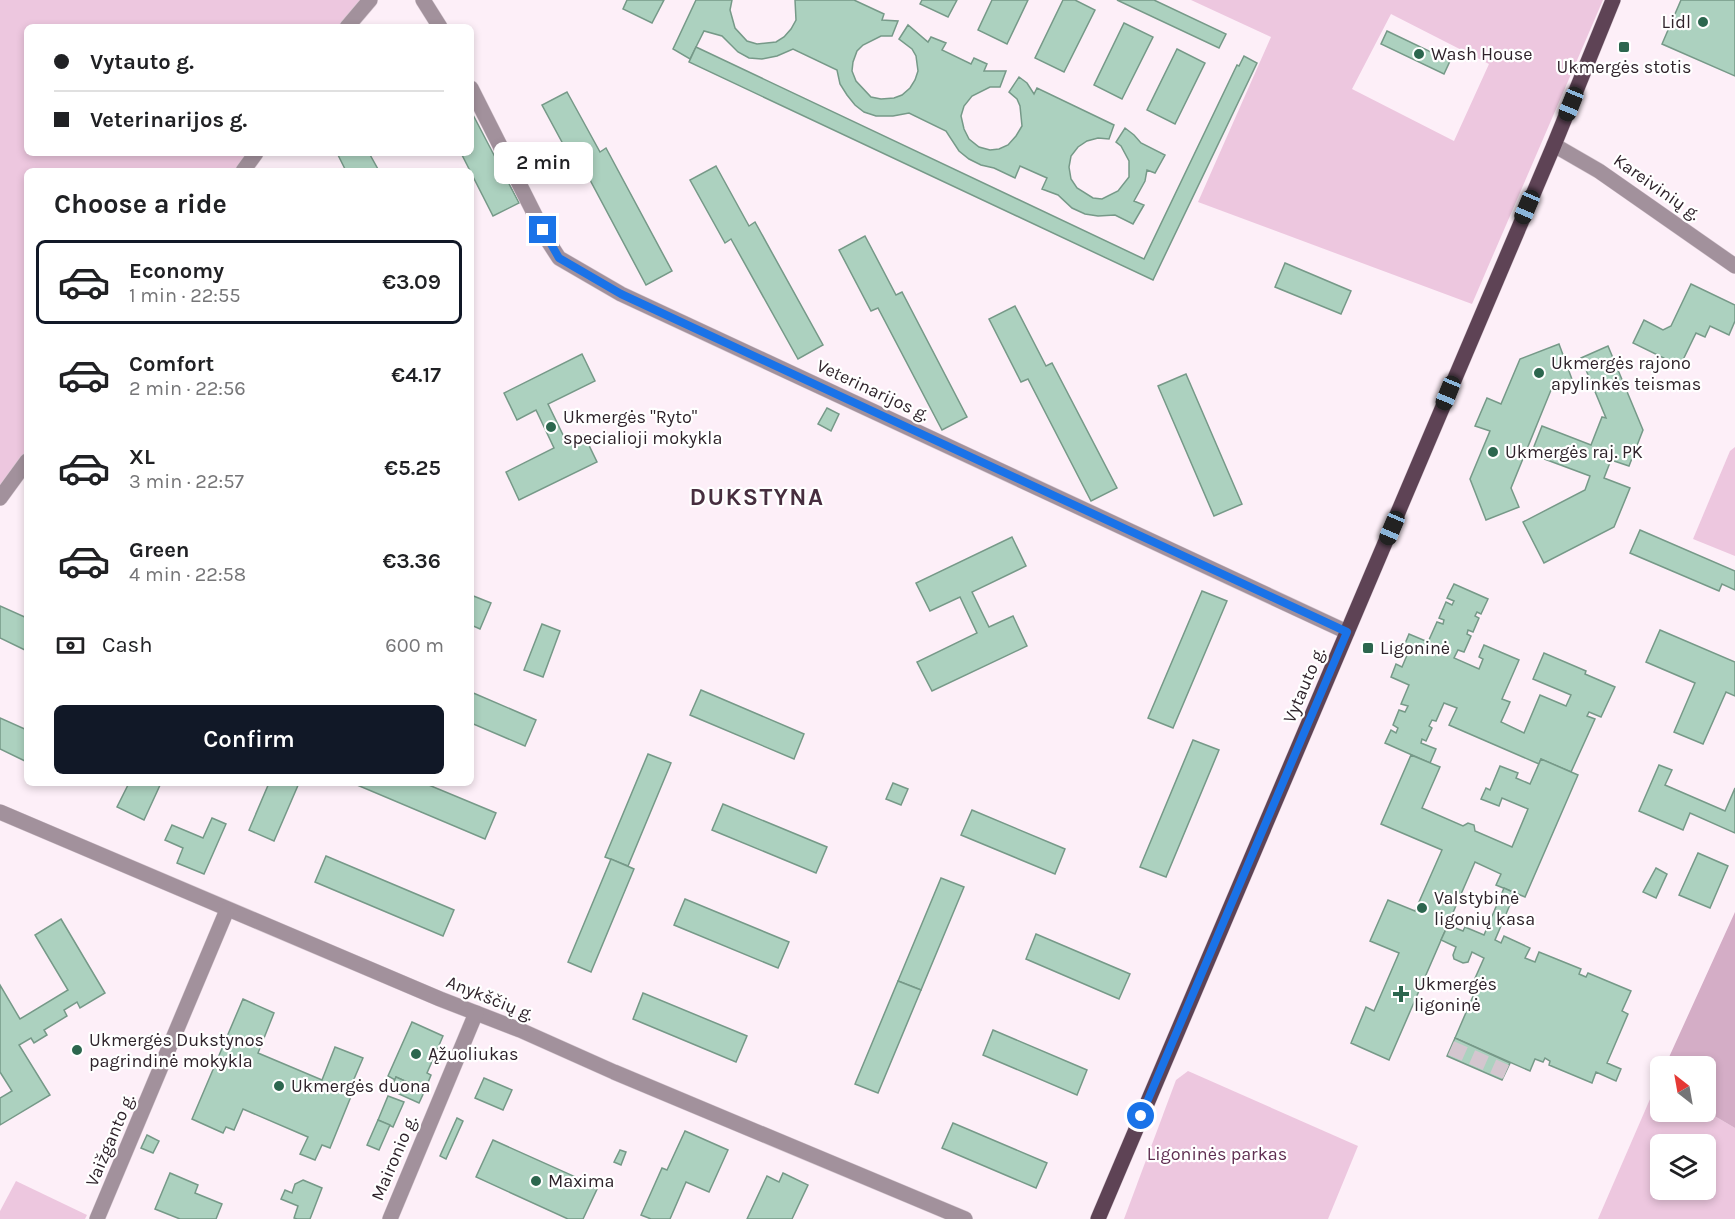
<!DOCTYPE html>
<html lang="en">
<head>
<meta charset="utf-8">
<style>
  :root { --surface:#fff; --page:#f6f6f6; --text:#202124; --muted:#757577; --line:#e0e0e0; --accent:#111827 }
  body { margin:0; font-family:Karla,sans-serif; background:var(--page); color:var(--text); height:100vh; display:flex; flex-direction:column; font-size:22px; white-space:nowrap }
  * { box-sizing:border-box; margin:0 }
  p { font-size:20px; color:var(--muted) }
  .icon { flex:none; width:33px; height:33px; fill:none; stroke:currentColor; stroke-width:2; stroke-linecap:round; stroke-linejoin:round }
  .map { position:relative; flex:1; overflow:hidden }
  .details { position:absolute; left:24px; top:168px; width:450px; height:618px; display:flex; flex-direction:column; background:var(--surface); border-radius:9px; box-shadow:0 3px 9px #0003 }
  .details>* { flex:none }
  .top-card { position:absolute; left:24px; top:24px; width:450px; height:132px; border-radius:9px; box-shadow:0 3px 9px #0003; display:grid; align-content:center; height:132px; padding:0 30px; background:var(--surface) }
  .needle { width:39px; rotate:329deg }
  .fabs { position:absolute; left:1650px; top:1056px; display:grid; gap:12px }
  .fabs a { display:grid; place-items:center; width:66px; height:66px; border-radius:9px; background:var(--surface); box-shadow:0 3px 9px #0003; font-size:30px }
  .end { position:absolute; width:27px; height:27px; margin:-14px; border:8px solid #1a73e8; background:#fff; box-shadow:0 0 0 3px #fff }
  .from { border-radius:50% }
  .bubble { position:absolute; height:42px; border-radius:9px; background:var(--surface); box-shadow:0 3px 9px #0003; font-size:20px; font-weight:600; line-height:42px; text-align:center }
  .car { position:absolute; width:18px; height:36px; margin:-18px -9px; border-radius:8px; box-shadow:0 0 4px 2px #0007; background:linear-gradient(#222 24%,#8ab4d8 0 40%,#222 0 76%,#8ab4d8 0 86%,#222 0) }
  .top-card b { display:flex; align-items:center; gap:21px; height:57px; font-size:22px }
  .top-card b+b { border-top:2px solid var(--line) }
  .top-card i { width:15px; height:15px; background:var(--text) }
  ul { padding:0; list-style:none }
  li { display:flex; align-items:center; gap:18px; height:84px; margin:0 12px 9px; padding:0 18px; border:3px solid transparent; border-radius:9px }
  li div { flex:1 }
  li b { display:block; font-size:22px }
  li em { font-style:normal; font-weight:600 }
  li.current { border-color:var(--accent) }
  li>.icon { width:54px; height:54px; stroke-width:1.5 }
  h2 { padding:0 30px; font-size:27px; line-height:72px }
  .pay { display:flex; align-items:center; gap:15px; height:66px; padding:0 30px; font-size:22px }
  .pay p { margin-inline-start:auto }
  .cta { display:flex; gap:12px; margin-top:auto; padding:12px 30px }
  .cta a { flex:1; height:69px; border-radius:9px; background:var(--accent); color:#fff; font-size:24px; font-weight:600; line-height:69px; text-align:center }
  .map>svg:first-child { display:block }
  .green { fill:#edc7df; fill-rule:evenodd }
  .forest { fill:#d4adc6 }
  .building { fill:#acd1bf; stroke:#769988; stroke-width:1.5 }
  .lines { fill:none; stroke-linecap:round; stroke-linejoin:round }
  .minor-tunnel { stroke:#d4c6cf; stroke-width:15; stroke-dasharray:15 8; stroke-linecap:butt }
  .minor-casing { stroke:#d8cad3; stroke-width:16 }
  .major-casing { stroke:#d8cad3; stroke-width:16 }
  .minor { stroke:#a2919c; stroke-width:15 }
  .major { stroke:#5e4355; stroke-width:15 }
  .route { stroke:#1a73e8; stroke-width:8 }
  .poi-dot { fill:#2c664e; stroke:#fff; stroke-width:2 }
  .labels { text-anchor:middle; stroke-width:4.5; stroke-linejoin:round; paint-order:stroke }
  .poi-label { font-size:18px; fill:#2f232b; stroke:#fff; text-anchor:start }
  .street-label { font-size:18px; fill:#2f232b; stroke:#fff }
  .park-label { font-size:18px; fill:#5f2e51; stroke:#fff }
  .district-label { font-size:24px; font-weight:bold; letter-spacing:1.5px; fill:#472e3f; stroke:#fff }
</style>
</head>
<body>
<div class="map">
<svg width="1735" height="1219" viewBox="0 0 1735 1219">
  <rect width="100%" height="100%" fill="#fdeff8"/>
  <g class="green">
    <path d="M0,0h370l-23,27h-320v126h228l-13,18h-215v290l-27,37z"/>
    <path d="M1191,0h412l-131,304 -274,-102 73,-165zM1391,14l98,50 -35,77 -102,-52z"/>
    <path d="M1735,447v109l-42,-17 37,-88z"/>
    <path d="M1188,1071l170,75 -30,73h-204l52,-139z"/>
    <path d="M1657,1083l3,2v27l46,-1 29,17v91h-137zM1706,1144v46h-46v-46z"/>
    <path d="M16,1181l71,34 -2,4h-85v-8z"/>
  </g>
  <path class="forest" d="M1735,912v216l-29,-17v-45h-41z"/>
  <g class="building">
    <path d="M627,0h37l-12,23 -29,-14z"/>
    <path d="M696,0h36l-2,10 5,18 12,13 10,3 19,-2 8,-5 7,-8 5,-9 -1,-20h59l30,14 -2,6 16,1 -6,15h-11l-18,9 -6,6 -4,11 -1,9 4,10 15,16 10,2 13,-1 8,-3 8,-7 5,-8 3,-9 -2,-15 -4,-7 -13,-10 9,-14 20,17 3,-5 15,6 -4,7 29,14 3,-6 13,6 -3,7h22l-6,16h-10l-18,9 -8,10 -3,10 3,13 5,10 10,8 11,3 9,-1 9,-4 8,-9 6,-10 -2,-20 -3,-7 -8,-7 10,-15 8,6 7,11 3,-6 77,37 -5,14 -11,-1 -11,3 -9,6 -7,9 -2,11 2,12 6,9 16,10 9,1 16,-8 11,-14v-16l-8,-15 -5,-4 9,-14 9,7 7,8 24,12 -10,18 -8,-3 -2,11 -11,20 10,4 -11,19 -18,-9 -17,1 -13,-2 -13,-6 -14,-13 -16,-6 5,-11 -27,-12 -5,12 -21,-10 -13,-3 -12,-6 -10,-8 -13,-20 -37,-18 -16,3h-17l-12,-4 -9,-7 -8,-10 -7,-11 -3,-14 -44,-21 -16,7 -15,3 -13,-1 -11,-6 -16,-16 -18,-5 -14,28 -17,-10z"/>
    <path d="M922,0h35l-9,17 -28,-13z"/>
    <path d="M992,0h36l-21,44 -29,-14z"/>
    <path d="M1063,0h12l20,10 -31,62 -29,-14z"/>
    <path d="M1117,0h37l72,34 -7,14z"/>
    <path d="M1681,0h54v76l-73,-32z"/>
    <path d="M1124,23l29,14 -31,62 -28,-14z"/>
    <path d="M1387,31l63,30 -6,13 -63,-30z"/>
    <path d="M696,47l448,212 93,-194 2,1 5,-10 13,7 -104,217 -464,-218z"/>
    <path d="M1177,49l28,14 -30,61 -28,-14z"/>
    <path d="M567,92l33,60 6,-4 66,123 -26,14 -64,-120 -6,3 -34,-63z"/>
    <path d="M471,111l48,92 -26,13 -32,-63h10z"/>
    <path d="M337,153h32l10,18h-33z"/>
    <path d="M716,166l33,60 6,-4 68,123 -25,14 -67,-120 -6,4 -35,-63z"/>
    <path d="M865,236l31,59 6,-3 65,125 -25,13 -64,-122 -7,3 -32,-61z"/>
    <path d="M1285,263l66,28 -10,23 -66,-27z"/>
    <path d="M1691,284l44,21v16l-6,14 -19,-9 -5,11 -9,-4 -16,33 -47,-23 11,-23 19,10 8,-4z"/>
    <path d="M1015,306l31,60 6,-3 65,125 -26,13 -63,-122 -7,3 -32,-63z"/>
    <path d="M1559,344l14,38 -22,8 -40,98 8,19 -33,13 -16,-41 20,-48 -15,-5 12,-28 14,6 19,-45z"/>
    <path d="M1608,346l35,84 -14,36 -18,-6 -7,18 26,10 -16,39 -70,36 -21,-41 62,-32 5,-14 -59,-22 11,-28 49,19 11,-28 4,1 -25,-60z"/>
    <path d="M582,354l13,27 -47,23 19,39 17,-8 13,27 -78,38 -13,-28 48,-24 -18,-38 -19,10 -13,-27z"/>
    <path d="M1186,374l56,130 -28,12 -56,-130z"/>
    <path d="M827,408l12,6 -8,17 -13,-7z"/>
    <path d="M1640,530l95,41v19l-13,-6 -3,7 -89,-38z"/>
    <path d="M1012,537l14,29 -54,26 17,35 24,-11 14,30 -95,45 -15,-29 60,-29 -17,-36 -30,14 -14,-28z"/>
    <path d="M1454,584l34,15 -7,15 -4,-2 -2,4 4,2 -6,14 -5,-2 -1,4 4,2 -7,16 -6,-2 -4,8 25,11 4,-10 -4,-2 5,-12 35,15 -17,39 8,3 -9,20 23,11 16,-38 26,11 5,-11 -38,-16 11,-26 42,18 -1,3 30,13 -14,30 -12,-5 -2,4 8,3 -24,53 -30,-13 -2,5 -90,-39 8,-17 -13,-5 -8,18 -4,-1 -3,6 3,2 -6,13 -4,-2 -1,4 15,6 -6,14 -45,-20 6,-13 5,3 2,-5 -5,-3 6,-15 6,2 3,-6 -7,-2 8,-19 -18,-8 5,-13 6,3 8,-19 -6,-2 5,-12 19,8 9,-20 6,2 1,-4 -5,-2 7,-16 6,3 2,-4 -7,-3z"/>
    <path d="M1202,591l25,10 -54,127 -25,-10z"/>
    <path d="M471,595l20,8 -11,26 -9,-4z"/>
    <path d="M0,606l27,12v33l-27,-13z"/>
    <path d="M542,624l18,7 -17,46 -19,-7z"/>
    <path d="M1660,630l75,32v34l-9,-4 -23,52 -29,-12 21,-49 -49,-21z"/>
    <path d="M701,690l103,44 -10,25 -104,-44z"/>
    <path d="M471,692l65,28 -11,26 -54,-23z"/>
    <path d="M0,718l27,12v32l-27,-13z"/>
    <path d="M1193,740l26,10 -53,127 -26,-10z"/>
    <path d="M648,754l23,9 -43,103 -23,-9z"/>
    <path d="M1411,755l29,12 -18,41 41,18 5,-3 6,2 1,6 37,16 16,-38 -26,-11 -3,8 -18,-7 5,-11 4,2 10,-24 18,7 -2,5 14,6 11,-25 37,16 -53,122 -29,-12 5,-11 -26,-12 -86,198 -38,-17 15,-36 8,4 25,-58 -29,-12 18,-41 27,11 27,-61 -61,-26z"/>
    <path d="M1659,765l13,5 -7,15 60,26 10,-23v45l-45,-20 -7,17 -44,-19z"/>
    <path d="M129,783h32l-17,37 -27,-13z"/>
    <path d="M269,783h30l-25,58 -25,-11z"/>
    <path d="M357,783h67l72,30 -11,26 -128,-54z"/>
    <path d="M893,783l15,6 -7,16 -15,-6z"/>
    <path d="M723,804l104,43 -11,26 -104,-43z"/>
    <path d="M972,810l93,39 -10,25 -94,-39z"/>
    <path d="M212,818l14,6 -22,50 -27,-11 6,-15 -18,-8 7,-15 31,13z"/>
    <path d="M1698,853l30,13 -18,42 -31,-13z"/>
    <path d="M326,856l128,54 -11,26 -128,-54z"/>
    <path d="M611,859l23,10 -43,103 -23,-10z"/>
    <path d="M1656,868l11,6 -11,24 -13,-6z"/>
    <path d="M941,878l23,9 -43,103 -23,-9z"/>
    <path d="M1504,888l11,5 -20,47 6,3 3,-7 26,12 -5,10 10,4 4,-10 42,17 -2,5 7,3 2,-4 43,18 -9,20 6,3 -21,49 14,6 -5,12 -20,-9 -4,11 -43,-18 1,-4 -5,-3 -2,4 -8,-3 -5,12 -75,-33 22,-51 -5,-2 12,-27 -12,-6 -4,10 -5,1 -9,-4 -1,-4 3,-8 -15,-7 7,-15 15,6 2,-4 19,8z"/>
    <path d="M685,899l104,43 -11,26 -104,-43z"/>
    <path d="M61,919l44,74 -25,15 -3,-6 -13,8 3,6 -23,14 3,5 -13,8 -3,-5 -12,7 31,50 -50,30v-27l12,-7 -12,-19v-87l20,34 48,-29 -33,-55z"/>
    <path d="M1036,934l94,40 -11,25 -93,-40z"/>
    <path d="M898,981l23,9 -43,103 -23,-9z"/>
    <path d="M643,993l104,43 -11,26 -103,-43z"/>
    <path d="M243,999l31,14 -16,40 64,27 13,-33 28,11 -15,35 4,1 -22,54 -8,-3 -7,15 -15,-6 8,-17 -65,-28 -9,21 -8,-3 -3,6 -31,-14z"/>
    <path d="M412,1022l31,14 -16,37 4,2 -6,15 -29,-13 -1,3 -7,-4z"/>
    <path d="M993,1030l94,40 -10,25 -94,-40z"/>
    <path d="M1455,1038l55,25 -8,17 -55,-24z"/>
    <path d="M396,1077l29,13 -6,13 -29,-13z"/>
    <path d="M484,1078l28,12 -9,20 -28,-12z"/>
    <path d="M388,1096l16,6 -11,25 -15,-7z"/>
    <path d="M457,1118l6,3 -17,38 -6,-3z"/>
    <path d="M378,1120l12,5 -11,25 -12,-5z"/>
    <path d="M953,1123l94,40 -11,25 -94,-40z"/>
    <path d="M685,1131l43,19 -19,42 -23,-10 -16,37h-19l-10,-4 21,-47 5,2z"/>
    <path d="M147,1135l12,6 -6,12 -12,-5z"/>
    <path d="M493,1140l105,47 -15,32h-15l-92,-42z"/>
    <path d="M620,1150l6,2 -5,13 -7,-3z"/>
    <path d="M170,1173l28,12 -3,8 27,11 -6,15h-36l-25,-10z"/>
    <path d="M783,1173l25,12 -16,34h-45l20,-43 12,6z"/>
    <path d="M303,1180l19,8 -12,31h-13l-3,-1 4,-12 -17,-7 4,-9 7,3 3,-9z"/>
  </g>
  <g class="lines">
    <path class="minor-tunnel" d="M1451,1048l55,24"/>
    <g class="minor-casing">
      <g id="minor">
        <path d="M423,0l17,27"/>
        <path d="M347,27l23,-27"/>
        <path d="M471,88l77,153 11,17 62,36 726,338"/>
        <path d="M1554,145l45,26 136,95"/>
        <path d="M243,171l13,-18"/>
        <path d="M0,498l27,-37"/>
        <path d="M0,812l440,187 80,31 94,42 351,147"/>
        <path d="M97,1219l130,-309"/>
        <path d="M390,1219l86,-206"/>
      </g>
    </g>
    <g class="major-casing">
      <path id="major" d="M1098,1219l456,-1074 59,-145"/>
    </g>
    <use href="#minor" class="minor"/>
    <use href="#major" class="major"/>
  </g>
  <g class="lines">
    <path class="route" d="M543,230l16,28 62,36 726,338 -206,484"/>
  </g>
  <g class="poi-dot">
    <circle cx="1703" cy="22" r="6"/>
    <rect x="1618" y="41" width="12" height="12" rx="3"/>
    <circle cx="1419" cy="54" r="6"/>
    <circle cx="1539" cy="373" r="6"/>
    <circle cx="551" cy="427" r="6"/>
    <circle cx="1493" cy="452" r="6"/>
    <rect x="1362" y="642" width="12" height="12" rx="3"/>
    <circle cx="1422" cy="908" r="6"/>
    <path d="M1398 985h6v6h6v6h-6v6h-6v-6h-6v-6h6z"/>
    <circle cx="77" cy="1050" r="6"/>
    <circle cx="416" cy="1054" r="6"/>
    <circle cx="279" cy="1086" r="6"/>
    <circle cx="536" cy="1181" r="6"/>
  </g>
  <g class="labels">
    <g class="poi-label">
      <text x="1691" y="28" text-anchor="end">Lidl</text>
      <text x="1431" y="60">Wash House</text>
      <text x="1624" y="73" text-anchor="middle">Ukmergės stotis</text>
      <text x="1551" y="369">Ukmergės rajono<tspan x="1551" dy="21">apylinkės teismas</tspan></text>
      <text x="563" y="423">Ukmergės "Ryto"<tspan x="563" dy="21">specialioji mokykla</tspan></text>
      <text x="1505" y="458">Ukmergės raj. PK</text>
      <text x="1380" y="654">Ligoninė</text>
      <text x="1434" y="904">Valstybinė<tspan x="1434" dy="21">ligonių kasa</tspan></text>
      <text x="1414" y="990">Ukmergės<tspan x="1414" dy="21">ligoninė</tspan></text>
      <text x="89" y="1046">Ukmergės Dukstynos<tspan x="89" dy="21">pagrindinė mokykla</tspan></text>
      <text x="428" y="1060">Ąžuoliukas</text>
      <text x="291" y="1092">Ukmergės duona</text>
      <text x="548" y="1187">Maxima</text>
    </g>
    <g class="street-label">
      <text transform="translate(1657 187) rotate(35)" y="6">Kareivinių g.</text>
      <text transform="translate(873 390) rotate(25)" y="6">Veterinarijos g.</text>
      <text transform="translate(1304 685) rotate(-67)" y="6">Vytauto g.</text>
      <text transform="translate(490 998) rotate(22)" y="6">Anykščių g.</text>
      <text transform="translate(110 1140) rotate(-67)" y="6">Vaižganto g.</text>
      <text transform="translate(394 1158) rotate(-67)" y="6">Maironio g.</text>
    </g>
    <g class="park-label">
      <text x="1217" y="1160">Ligoninės parkas</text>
    </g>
    <g class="district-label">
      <text x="757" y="505">DUKSTYNA</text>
    </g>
  </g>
</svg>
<div class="fabs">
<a><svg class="needle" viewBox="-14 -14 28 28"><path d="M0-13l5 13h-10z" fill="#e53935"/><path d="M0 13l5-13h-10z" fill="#757577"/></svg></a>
<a><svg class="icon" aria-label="layers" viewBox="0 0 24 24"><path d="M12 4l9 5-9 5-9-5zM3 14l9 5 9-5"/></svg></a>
</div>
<i class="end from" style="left:1141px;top:1116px"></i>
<i class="end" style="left:543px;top:230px"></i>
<div class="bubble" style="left:494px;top:142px;width:99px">2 min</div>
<i class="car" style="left:1571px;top:104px;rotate:202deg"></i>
<i class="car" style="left:1527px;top:207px;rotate:203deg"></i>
<i class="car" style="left:1448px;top:393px;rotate:202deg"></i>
<i class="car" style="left:1392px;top:528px;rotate:203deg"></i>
<div class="top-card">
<b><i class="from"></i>Vytauto g.</b>
<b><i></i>Veterinarijos g.</b>
</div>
<section class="details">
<h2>Choose a ride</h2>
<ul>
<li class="current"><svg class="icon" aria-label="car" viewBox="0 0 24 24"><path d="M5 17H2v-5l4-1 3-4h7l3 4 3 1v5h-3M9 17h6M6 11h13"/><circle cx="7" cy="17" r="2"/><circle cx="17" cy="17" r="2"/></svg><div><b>Economy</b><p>1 min · 22:55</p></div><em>€3.09</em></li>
<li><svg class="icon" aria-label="car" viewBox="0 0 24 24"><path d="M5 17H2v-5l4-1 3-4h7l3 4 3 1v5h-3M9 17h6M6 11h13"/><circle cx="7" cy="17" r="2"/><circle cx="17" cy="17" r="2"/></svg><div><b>Comfort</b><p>2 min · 22:56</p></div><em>€4.17</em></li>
<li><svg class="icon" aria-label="car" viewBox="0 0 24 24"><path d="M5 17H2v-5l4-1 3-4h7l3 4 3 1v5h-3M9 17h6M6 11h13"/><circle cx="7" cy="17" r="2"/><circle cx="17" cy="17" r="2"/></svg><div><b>XL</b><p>3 min · 22:57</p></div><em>€5.25</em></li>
<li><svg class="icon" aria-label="car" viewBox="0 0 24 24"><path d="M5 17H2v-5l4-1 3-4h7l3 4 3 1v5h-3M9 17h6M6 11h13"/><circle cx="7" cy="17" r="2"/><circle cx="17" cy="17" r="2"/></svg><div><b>Green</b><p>4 min · 22:58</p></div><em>€3.36</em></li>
</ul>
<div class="pay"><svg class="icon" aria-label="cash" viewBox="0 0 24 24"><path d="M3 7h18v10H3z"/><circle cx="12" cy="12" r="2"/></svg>Cash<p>600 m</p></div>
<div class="cta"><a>Confirm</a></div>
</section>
</div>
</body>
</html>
